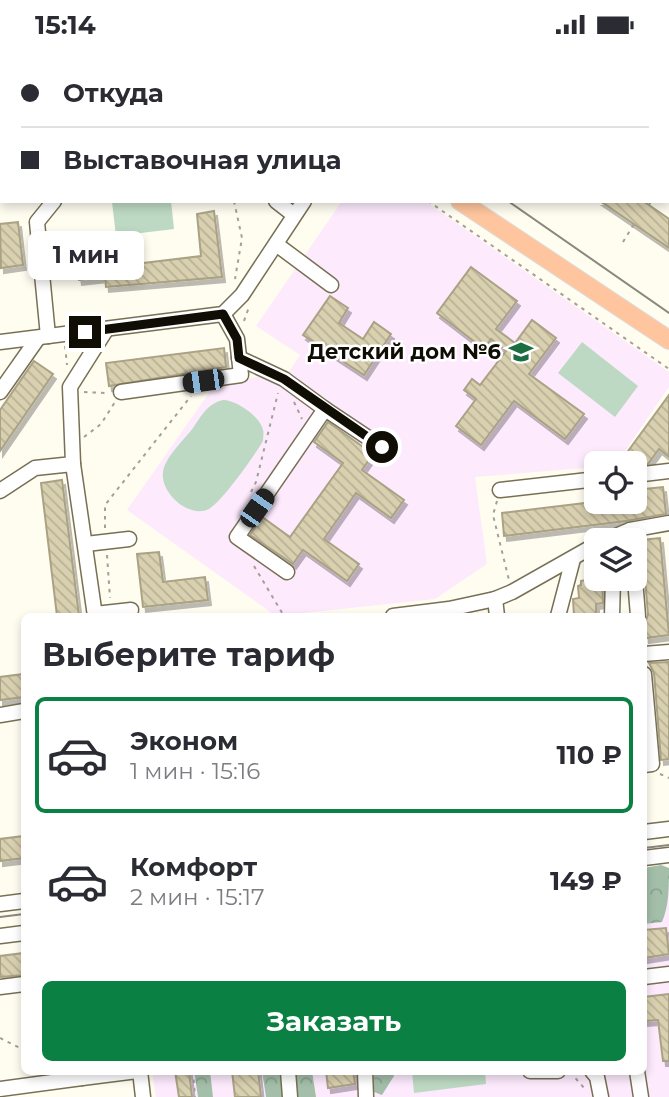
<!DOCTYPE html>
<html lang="ru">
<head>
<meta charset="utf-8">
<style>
  :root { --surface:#fff; --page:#f2f2f3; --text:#2b2b33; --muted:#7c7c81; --line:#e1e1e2; --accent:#0b8043 }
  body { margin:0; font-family:Montserrat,sans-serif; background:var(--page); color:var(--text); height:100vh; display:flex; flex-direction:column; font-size:26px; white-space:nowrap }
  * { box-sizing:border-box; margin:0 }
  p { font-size:23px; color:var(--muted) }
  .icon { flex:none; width:38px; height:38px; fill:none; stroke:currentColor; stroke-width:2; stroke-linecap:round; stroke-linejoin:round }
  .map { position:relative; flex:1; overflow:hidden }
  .details { position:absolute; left:21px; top:564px; width:626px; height:462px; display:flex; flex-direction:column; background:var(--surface); border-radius:10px; box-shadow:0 4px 10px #0003 }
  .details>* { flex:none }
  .guide { position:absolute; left:0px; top:0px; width:670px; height:154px; box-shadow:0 4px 10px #0003; display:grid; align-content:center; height:154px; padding:0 21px; background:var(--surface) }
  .fabs { position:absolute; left:584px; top:402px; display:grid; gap:14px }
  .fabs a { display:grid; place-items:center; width:63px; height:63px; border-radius:10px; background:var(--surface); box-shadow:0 4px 10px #0003; font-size:35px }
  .end { position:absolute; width:32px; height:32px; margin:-16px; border:9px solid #100d04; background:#fff; box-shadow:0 0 0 4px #fff }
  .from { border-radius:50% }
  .bubble { position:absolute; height:49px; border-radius:10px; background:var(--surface); box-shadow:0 4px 10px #0003; font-size:23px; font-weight:700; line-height:49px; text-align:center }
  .car { position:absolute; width:21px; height:42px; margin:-21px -10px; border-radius:9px; box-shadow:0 0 5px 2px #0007; background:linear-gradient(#222 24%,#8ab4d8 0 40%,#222 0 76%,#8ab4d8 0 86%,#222 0) }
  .guide b { display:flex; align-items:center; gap:24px; height:66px; font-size:26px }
  .guide b+b { border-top:2px solid var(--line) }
  .guide i { width:18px; height:18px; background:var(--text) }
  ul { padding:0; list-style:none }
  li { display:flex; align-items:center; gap:21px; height:116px; margin:0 14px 10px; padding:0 7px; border:4px solid transparent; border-radius:10px }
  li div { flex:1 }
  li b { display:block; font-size:26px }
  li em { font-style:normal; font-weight:700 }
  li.on { border-color:var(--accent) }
  li>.icon { width:63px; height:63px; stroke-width:1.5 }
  h2 { padding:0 21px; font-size:32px; line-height:84px }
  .primary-button { display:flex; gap:14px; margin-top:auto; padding:14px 21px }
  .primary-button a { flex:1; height:80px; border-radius:10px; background:var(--accent); color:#fff; font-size:28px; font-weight:700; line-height:80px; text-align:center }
  .status { display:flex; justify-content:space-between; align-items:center; height:49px; padding:0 35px; background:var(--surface); direction:ltr }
  .status svg { height:19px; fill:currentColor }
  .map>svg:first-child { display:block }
  .education { fill:#fdebfd }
  .green { fill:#bdd9c3 }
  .forest { fill:url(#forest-crowns) }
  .building { fill:url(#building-back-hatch); stroke:#aaa285; stroke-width:2; filter:url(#shadow) }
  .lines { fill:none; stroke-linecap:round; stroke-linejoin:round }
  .minor-casing { stroke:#777055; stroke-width:17 }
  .major-casing { stroke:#dedddc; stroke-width:20 }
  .path { stroke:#a3a095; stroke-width:2; stroke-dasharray:3.5 5; stroke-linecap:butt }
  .minor { stroke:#fff; stroke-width:14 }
  .major { stroke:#fec59e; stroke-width:18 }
  .tram { stroke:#8a877d; stroke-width:2 }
  .route { stroke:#100d04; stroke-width:9 }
  .labels { text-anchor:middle; stroke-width:5; stroke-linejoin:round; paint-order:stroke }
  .poi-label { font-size:21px; font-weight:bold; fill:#100d04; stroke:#fff; text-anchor:end }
</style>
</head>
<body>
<div class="status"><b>15:14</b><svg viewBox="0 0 49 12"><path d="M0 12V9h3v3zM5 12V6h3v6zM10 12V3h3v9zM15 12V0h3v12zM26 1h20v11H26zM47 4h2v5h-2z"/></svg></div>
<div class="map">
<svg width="669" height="1048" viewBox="0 0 669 1048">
  <defs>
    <pattern id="forest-crowns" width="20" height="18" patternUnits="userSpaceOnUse" patternTransform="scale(1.75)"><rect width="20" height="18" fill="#a3bfa9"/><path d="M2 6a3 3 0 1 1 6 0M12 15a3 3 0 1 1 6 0" fill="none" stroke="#8ba390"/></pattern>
    <pattern id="building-back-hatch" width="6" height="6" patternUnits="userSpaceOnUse" patternTransform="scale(1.75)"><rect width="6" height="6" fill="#d9d0b0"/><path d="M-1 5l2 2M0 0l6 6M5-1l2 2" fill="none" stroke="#b9b196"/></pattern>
    <filter id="shadow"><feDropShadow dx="3" dy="5" stdDeviation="0" flood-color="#0004"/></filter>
  </defs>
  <rect width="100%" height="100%" fill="#fffcf0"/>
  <g class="education">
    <path d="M342,152h83l244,171v15l-53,77h-19v3l-122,10 12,87 -52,35 -159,17 -149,-106 89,-127 53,-8 15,4 16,-24 -44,-29z"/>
    <path d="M669,836v212h-513l-4,-26h492v-184z"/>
  </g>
  <g class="green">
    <path d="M171,152l3,28 -58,7 -4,-34z"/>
    <path d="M582,293l56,44 -23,31 -57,-44z"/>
    <path d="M223,351c13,0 37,16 40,30 1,2 0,9 0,11 -8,14 -41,61 -54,68 -20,10 -49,-16 -46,-37 2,-15 21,-32 30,-44 9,-13 14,-24 30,-28z"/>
    <path d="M412,1022h73l1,13 -72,9z"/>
  </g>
  <g class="forest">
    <path d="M661,816l8,3c0,18 0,38 -7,54l-18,2v-56z"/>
    <path d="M194,1022h16l3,26h-15z"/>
    <path d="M262,1022h50l4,26h-50z"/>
    <path d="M373,1022h20l1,5 -12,19 -8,-3z"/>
  </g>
  <g class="building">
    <path d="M600,152h43l6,4 20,14v29z"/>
    <path d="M214,162l8,66 -116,10 -1,-10 -26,3 -8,-46 25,-1 3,28 11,6 91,-11 -4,-42z"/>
    <path d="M18,173l5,43 -22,3 -1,-44z"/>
    <path d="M471,218l46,34 -21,28 19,14 17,-23 24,18 -27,36 55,40 -19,25 -51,-38 -33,44 -25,-19 20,-27 -12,-9 8,-11 8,6 26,-34 -15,-12 -7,10 -47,-36z"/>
    <path d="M330,247l18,12 -9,15 24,16 11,-17 17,12 -27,41 -61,-40z"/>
    <path d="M224,299l2,19 -117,19 -3,-23z"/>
    <path d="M34,312l19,13 -53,77v-41z"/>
    <path d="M669,346v62l-10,-8 -11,15h-17l-8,-6z"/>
    <path d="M328,373l45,32 -11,16 42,30 -13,18 -35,-25 -32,46 35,25 -12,17 -44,-31 -10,14 -43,-29 12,-18 28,20 53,-74 -29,-21z"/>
    <path d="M62,431l17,136h-22l-16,-133z"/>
    <path d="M663,438l3,27 -40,7 -122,15 -2,-23 91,-11h42v-12z"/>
    <path d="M660,489l9,97 -23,3 -1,-15 3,-8 -3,-37 -6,-8 -3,-21 5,-9z"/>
    <path d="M159,503l4,30 42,-5 3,23 -65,7 -6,-53z"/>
    <path d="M590,530h12l1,24 -7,1v11l-22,1 -1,-17 6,-1 -1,-12 3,-1v-4z"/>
    <path d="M669,613v97l-8,1 -7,-87 -5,-10z"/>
    <path d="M24,625v23l-24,3v-23z"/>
    <path d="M24,787v22l-24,3v-22z"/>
    <path d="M666,879l3,26 -25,4v-28z"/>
    <path d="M24,904v22l-24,2v-21z"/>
    <path d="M669,945v67h-6l-5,-41 -14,1v-24z"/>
    <path d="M175,1022h14l3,26h-13z"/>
    <path d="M232,1022h26l3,26h-26z"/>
    <path d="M326,1022h27l2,13 -27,4z"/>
  </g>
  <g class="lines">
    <g class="minor-casing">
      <g id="minor">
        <path d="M214,0l2,2"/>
        <path d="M44,2l1,-2"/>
        <path d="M410,2l1,-2"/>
        <path d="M0,52l2,-1"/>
        <path d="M276,152l18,14"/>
        <path d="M276,195l55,41"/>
        <path d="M48,287l-11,-114 17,-21"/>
        <path d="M0,293l223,-28 19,-19 62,-94"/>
        <path d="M239,309l45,21 41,30 -88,128 50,35"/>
        <path d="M0,343l38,-54"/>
        <path d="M121,343l120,-17 -4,-36 -14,-25"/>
        <path d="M325,360l57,38"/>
        <path d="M73,415l22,152"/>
        <path d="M635,426l34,-4"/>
        <path d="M500,441l97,-11"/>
        <path d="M0,442l35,-23 38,-4 -3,-77 36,-57"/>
        <path d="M604,492l26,-11"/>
        <path d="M631,492l-1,-11 39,-7"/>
        <path d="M86,495l43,-5"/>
        <path d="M635,530l3,37"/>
        <path d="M495,550l2,17"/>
        <path d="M95,565l36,-4"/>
        <path d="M393,567l56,-7 46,-10 17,-7 85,-48"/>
        <path d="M558,567l15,-57"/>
        <path d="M612,567l1,-37"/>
        <path d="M644,605l25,-2"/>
        <path d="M644,625l8,90 -8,1"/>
        <path d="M0,666l24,-4"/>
        <path d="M644,783l25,-3"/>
        <path d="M644,809l25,-3"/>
        <path d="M0,855l24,-3"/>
        <path d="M0,887l24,-3"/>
        <path d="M644,928l25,-3"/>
        <path d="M0,938l24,-3"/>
        <path d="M140,1022l3,26"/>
        <path d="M288,1022l2,26"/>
        <path d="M365,1022l1,26"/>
        <path d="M530,1022h28"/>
        <path d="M592,1022l5,6 4,20"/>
        <path d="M637,1022l4,26"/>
        <path d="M82,1029l55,-7"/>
        <path d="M0,1040l82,-11 -1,-7"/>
      </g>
    </g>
    <g class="major-casing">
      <g id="major">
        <path d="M260,0l1,2"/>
        <path d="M460,152l209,139"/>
      </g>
    </g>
    <g class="path">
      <path d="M27,0l3,2"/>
      <path d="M239,0l2,2"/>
      <path d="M528,0l3,2"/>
      <path d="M380,2l1,-2"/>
      <path d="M234,152l8,37 -7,41"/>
      <path d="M428,152l241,168"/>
      <path d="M649,156l2,-4"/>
      <path d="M623,193l11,-18"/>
      <path d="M244,272l5,-14"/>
      <path d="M65,297l2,19"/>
      <path d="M84,343l22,1"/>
      <path d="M294,353l8,17"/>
      <path d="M84,388l17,-13 14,-22"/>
      <path d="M251,443l5,-10 22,-89"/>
      <path d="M497,452l-4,14 16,65"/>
      <path d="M105,479v-23l86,-109"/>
      <path d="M107,506l3,43"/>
      <path d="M254,517l30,50"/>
      <path d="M660,725l9,4"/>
      <path d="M0,989l24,12"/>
      <path d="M193,1022l2,26"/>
      <path d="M570,1023l15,17"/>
    </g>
    <use href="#minor" class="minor"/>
    <use href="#major" class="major"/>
    <g class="tram">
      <path d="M329,0l1,2"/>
      <path d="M508,152l161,112"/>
      <path d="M644,799l25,-3"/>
      <path d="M0,868l24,-3"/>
    </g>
  </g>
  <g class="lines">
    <path class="route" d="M85,283l138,-18 14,25 2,19 45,21 98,68"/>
  </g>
  <defs>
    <g id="school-bare" transform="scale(1.89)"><path d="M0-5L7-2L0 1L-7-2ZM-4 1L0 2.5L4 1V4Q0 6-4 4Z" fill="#1b6e40" stroke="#fff" stroke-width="2.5" paint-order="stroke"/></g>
  </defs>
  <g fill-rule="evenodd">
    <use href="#school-bare" x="521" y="303"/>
  </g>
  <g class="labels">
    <g class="poi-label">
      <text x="501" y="310">Детский дом №6</text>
    </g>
  </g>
</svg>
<div class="fabs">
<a><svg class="icon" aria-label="locate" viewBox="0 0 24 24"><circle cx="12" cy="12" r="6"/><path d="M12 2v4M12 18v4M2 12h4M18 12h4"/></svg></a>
<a><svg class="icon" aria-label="layers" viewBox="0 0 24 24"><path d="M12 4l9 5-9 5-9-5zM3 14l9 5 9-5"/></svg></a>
</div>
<i class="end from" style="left:382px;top:398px"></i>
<i class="end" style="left:85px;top:283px"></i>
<div class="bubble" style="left:28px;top:182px;width:116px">1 мин</div>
<i class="car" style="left:203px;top:332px;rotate:262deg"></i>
<i class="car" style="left:257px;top:459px;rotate:35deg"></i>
<div class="guide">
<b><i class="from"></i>Откуда</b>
<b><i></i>Выставочная улица</b>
</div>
<section class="details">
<h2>Выберите тариф</h2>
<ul>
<li class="on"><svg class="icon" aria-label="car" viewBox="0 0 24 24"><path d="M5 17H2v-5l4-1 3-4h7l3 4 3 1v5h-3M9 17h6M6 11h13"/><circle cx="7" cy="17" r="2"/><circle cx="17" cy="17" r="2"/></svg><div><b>Эконом</b><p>1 мин · 15:16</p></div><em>110 ₽</em></li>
<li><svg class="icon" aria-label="car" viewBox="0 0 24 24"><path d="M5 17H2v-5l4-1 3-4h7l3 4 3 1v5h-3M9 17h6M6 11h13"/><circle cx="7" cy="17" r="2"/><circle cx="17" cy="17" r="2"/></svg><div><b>Комфорт</b><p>2 мин · 15:17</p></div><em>149 ₽</em></li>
</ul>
<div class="primary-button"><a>Заказать</a></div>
</section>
</div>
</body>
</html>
